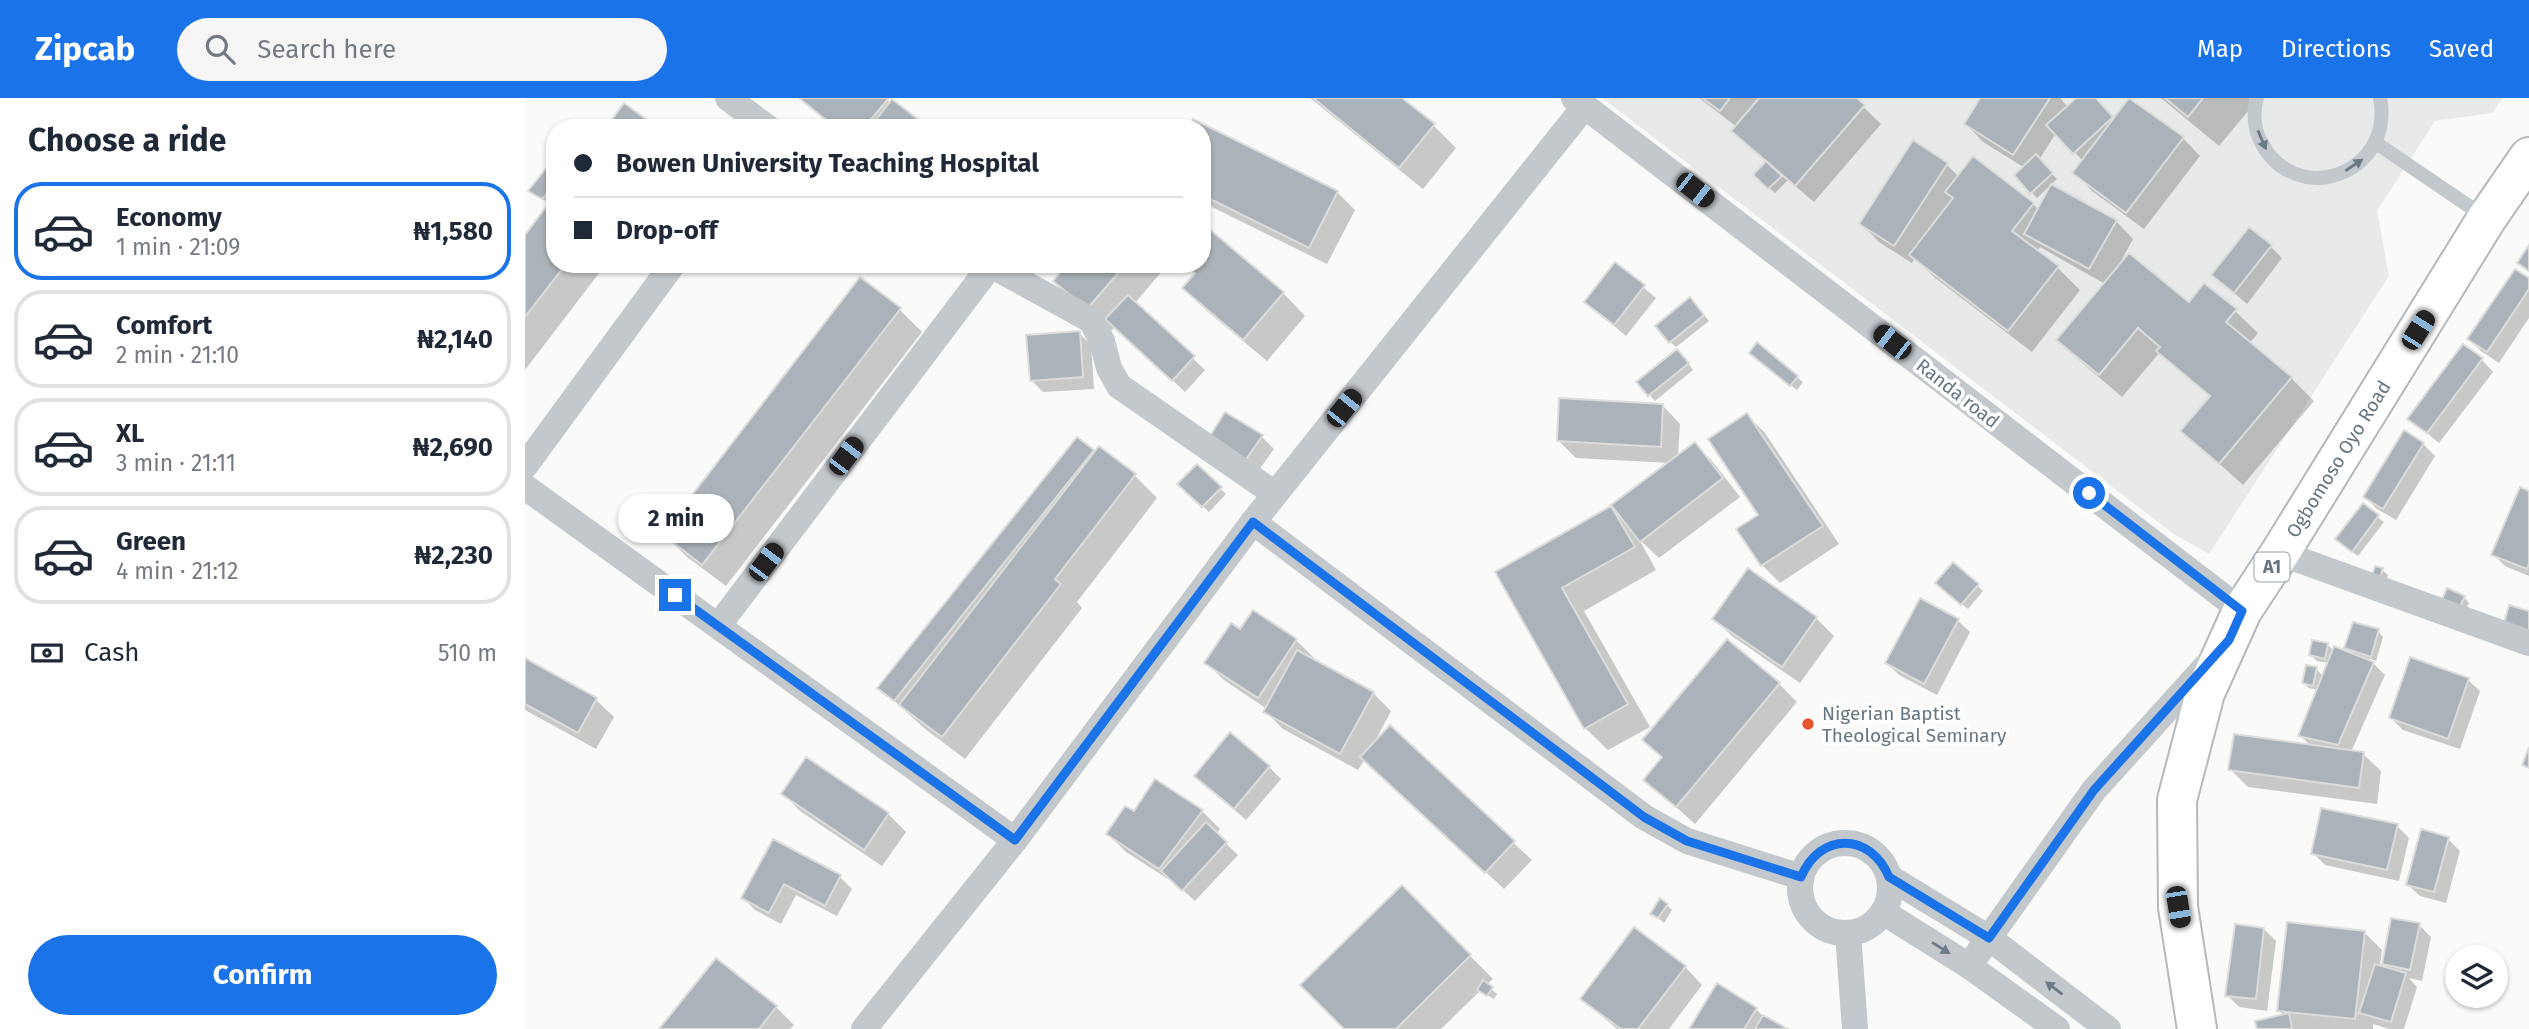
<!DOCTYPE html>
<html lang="en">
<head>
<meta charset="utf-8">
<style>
  :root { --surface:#fff; --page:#f6f6f7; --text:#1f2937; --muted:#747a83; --line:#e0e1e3; --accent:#1a73e8 }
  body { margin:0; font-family:"Fira Sans",sans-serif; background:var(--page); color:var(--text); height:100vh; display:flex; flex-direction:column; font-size:26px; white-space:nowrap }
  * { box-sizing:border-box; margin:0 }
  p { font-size:23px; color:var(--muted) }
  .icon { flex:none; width:38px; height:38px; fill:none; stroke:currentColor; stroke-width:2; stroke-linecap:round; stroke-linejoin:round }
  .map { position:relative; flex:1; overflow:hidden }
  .drawer { display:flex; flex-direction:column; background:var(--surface); width:525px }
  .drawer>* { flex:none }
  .guide { position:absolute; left:21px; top:21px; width:665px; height:154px; border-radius:28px; box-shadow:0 2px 5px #0004; display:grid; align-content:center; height:154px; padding:0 28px; background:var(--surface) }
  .controls { position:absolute; left:1920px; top:847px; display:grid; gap:14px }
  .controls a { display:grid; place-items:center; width:63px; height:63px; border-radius:50%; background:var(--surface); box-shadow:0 2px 5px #0004; font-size:35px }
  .end { position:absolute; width:32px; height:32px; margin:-16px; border:9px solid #1a73e8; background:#fff; box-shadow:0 0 0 4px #fff }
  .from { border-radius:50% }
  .bubble { position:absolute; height:49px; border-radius:24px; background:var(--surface); box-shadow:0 2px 5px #0004; font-size:23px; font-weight:700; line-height:49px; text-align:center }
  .car { position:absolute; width:21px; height:42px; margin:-21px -10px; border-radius:9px; box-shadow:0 0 5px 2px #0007; background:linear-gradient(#222 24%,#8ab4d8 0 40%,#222 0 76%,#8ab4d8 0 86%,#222 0) }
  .guide b { display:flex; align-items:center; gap:24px; height:66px; font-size:26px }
  .guide b+b { border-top:2px solid var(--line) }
  .guide i { width:18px; height:18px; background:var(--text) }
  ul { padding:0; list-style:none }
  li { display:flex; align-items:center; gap:21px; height:98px; margin:0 14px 10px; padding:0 14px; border:4px solid var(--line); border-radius:28px }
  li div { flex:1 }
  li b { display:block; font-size:26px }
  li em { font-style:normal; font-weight:700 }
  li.active { border-color:var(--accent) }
  li>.icon { width:63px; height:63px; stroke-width:1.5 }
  h2 { padding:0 28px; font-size:32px; line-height:84px }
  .pay { display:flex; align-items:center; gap:18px; height:77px; padding:0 28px; font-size:26px }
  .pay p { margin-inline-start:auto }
  .action { display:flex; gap:14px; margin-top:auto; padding:14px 28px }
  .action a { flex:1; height:80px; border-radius:42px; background:var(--accent); color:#fff; font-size:28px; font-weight:700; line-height:80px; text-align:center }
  header { display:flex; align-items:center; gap:42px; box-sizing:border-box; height:98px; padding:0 35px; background:var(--accent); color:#fff }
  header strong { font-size:33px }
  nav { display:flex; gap:38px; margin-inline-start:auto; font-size:24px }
  .search { width:490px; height:63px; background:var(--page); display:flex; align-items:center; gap:18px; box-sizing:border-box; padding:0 24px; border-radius:38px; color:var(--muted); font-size:26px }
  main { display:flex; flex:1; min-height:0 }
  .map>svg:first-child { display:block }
  .built { fill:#e8e9e9 }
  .shadow { fill:#0003 }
  .building { fill:#aab3b9; stroke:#dcdcda; stroke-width:2 }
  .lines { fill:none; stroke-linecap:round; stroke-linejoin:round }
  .trunk-casing { stroke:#b4b9bd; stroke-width:42 }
  .service { stroke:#c3c8cc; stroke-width:14 }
  .minor { stroke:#c3c8cc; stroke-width:26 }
  .trunk { stroke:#fff; stroke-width:38 }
  .oneway { fill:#6a7a87 }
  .route { stroke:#1a73e8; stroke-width:9 }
  .poi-dot { fill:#e4572e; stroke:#fff; stroke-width:2.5 }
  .labels { text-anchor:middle; stroke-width:7; stroke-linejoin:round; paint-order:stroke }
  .shield { fill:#fff; stroke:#939fa8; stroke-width:2 }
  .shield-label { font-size:18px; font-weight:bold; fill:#657683 }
  .street-label { font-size:19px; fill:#657683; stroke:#fff }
  .poi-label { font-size:19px; fill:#657683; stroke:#fff; text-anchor:start }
</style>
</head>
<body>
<header>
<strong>Zipcab</strong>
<div class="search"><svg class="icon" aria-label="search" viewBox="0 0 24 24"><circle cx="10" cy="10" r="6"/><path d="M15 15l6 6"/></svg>Search here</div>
<nav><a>Map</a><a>Directions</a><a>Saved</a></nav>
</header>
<main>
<section class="drawer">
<h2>Choose a ride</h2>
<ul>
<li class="active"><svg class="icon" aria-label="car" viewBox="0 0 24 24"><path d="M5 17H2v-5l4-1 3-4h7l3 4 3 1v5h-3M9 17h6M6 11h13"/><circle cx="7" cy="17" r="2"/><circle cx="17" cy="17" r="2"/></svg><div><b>Economy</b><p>1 min · 21:09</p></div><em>₦1,580</em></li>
<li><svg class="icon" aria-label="car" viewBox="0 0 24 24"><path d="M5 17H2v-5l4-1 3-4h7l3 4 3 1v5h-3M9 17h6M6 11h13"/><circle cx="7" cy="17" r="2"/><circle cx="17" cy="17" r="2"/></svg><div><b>Comfort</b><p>2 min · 21:10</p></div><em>₦2,140</em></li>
<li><svg class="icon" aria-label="car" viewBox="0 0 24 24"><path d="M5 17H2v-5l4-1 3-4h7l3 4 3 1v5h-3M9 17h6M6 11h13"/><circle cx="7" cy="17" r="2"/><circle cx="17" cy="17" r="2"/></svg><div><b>XL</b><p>3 min · 21:11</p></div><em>₦2,690</em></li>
<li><svg class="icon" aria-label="car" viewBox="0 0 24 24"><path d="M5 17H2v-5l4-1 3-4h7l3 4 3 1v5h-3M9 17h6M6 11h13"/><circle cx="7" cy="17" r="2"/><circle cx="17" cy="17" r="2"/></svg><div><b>Green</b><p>4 min · 21:12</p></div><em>₦2,230</em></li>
</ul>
<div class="pay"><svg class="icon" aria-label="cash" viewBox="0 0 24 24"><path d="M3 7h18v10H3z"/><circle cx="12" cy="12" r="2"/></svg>Cash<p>510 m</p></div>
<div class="action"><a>Confirm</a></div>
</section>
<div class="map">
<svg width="2004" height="931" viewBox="0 0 2004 931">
  <rect width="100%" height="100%" fill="#fafaf8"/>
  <path class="built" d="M1077,0h901l-11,15 -57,8 -58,90 12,65 -180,278 -35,-20z"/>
  <g class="shadow">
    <path d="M275,0h84l43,30h-91z"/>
    <path d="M785,0h89l35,28 22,22 -33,41z"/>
    <path d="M1174,0h155l27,26 -67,78 -26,-22 -13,13 -14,-12 6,-19 -33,-31 3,-4z"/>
    <path d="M1457,0h78l8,9 10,-9h16l21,22 68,18 17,18 -56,73 -52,-38 -17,-18 8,-12 -27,-28 -17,27 18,19 -20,19 -21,-23 9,-7 -42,-26 -17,-18z"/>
    <path d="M1636,0h98l-40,48z"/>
    <path d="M669,24l143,70 18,18 -28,54 -125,-62v-74z"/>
    <path d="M30,62v104h51l-81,106v-132l25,-34 -19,-13z"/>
    <path d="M1421,66l13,13 74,27 6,6 77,11 17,18 -14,26 70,39 46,7 23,22 -9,11 42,34 23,23 -71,84 -60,-54 28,-33 -51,-46 -38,45 -41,-35 -23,-22 47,-56 -65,-37 -3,4 20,16 23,23 -48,62 -98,-75 -19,-19 -3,5 -33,-21 -18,-18z"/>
    <path d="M677,127l81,68 22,23 -38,45 -60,-50 -22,-23 11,-13 -13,-11h19z"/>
    <path d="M1745,148l12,12 -35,46 -34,-29z"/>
    <path d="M544,166h99l-33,39 70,67 -20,22 -70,-65 -4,4 -33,-28z"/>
    <path d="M1090,166l41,34 -30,38 -40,-34z"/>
    <path d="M2004,182v38l-30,45 -18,-12 -12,-12z"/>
    <path d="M1171,207l13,16 -33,26 -6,-5z"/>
    <path d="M374,211l23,23 -196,254 -39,-29 -23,-23z"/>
    <path d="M554,235l12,12 3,44 -51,3 -12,-12z"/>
    <path d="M1158,259l10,13 -38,31 -16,-19z"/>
    <path d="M1232,260l40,19 6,5 -6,8z"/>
    <path d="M1957,262l11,12 -54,71 -29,-24z"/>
    <path d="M1138,308l17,18 -2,33 17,-13 18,18 27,35 -81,61 -20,-19 17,31 -72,41 66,116 -42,23 -23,-22 -88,-155 114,-65 9,9 50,-54 -94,-5 -18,-18z"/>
    <path d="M700,316l37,23 12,12 -26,36z"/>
    <path d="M1222,317l18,18 74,111 -59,39 -18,-18 -24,-35 23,-15z"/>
    <path d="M1898,346l12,12 -39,64 -19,-11 -12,-12z"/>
    <path d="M568,353l42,25 22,22 -80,104 5,6 -117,151 -41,-31 -44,-40z"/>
    <path d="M672,368l29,28 -17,18 -29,-28z"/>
    <path d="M2004,395v83l-24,-10 -12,-12z"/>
    <path d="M1838,408l21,16 -26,34 -15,-11z"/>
    <path d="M1428,466l30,27 -15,18 -25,-21z"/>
    <path d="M1857,472l6,5 -4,14 -12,-7z"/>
    <path d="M1939,499l5,6 -7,15 -21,-12z"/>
    <path d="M728,514l43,28 18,18 -1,2 60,33 18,18 -18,34 17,-17 142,132 -28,29 -139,-130 -7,11 -75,-41 -17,-17 1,-3 -43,-29 -18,-17 35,-31z"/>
    <path d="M1291,520l18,18 -34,47 -68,-47 -18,-17z"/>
    <path d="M1433,523l12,11 -33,63 -38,-20 -12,-12z"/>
    <path d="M1853,533l5,6 -7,24 -8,-3 17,17 -34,77 12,2 18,17 -4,33 -129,-17 -18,-18 82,-22 -12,-12 18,-45 -9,-2 -6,-6 13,-13 8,8 5,-14 -12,-2 -6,-6 3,-13 14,3 6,6 21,5 -9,-8z"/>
    <path d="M0,562l71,40 18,17 -18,32 -71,-39z"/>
    <path d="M1886,562l57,20 12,11 -20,58 -57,-19 -12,-12z"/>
    <path d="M1254,586l18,18 -102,122 -49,-44 17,-22 -18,-18z"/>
    <path d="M744,669l12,12 -35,41 -50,-44z"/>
    <path d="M258,695l105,21 18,18 -24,34 -82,-55z"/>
    <path d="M677,713l18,18 -4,5 22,21 -43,46 -19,-17 -50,-32 -18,-18 26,-21z"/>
    <path d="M1872,728l12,12 -10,43 -74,-16 -12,-12z"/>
    <path d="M1923,741l12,12 -14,52 -26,-7 -12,-11z"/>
    <path d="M249,743l66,36 12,12 -15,27 -41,-21 -15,29 -26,-14 -12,-12z"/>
    <path d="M877,789l91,92 -7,6 11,9 -3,5 -14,-8 -39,38h-94z"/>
    <path d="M1142,807l5,5 -8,13 -11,-10z"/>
    <path d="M1894,827l12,12 -9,44 -13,-3 8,9 -13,42h-15l-16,-5v5h-114l25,-13 -5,-6 85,-78 18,18 -3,22 11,-2 -6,-6z"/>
    <path d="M1739,831l12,12 -9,70 -28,-4 -12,-12z"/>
    <path d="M1160,869l17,18 -33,44h-52l-35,-30z"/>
    <path d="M251,909l18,18 -4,4h-128z"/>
    <path d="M1231,911l9,9 20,11h-94z"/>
  </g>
  <g class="building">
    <path d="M274,0h88l1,1 -24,29h-28z"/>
    <path d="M788,0h89l33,26 -36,44z"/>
    <path d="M1177,0h28l-10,13z"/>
    <path d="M1234,0h98l8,7 -70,81 -64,-55z"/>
    <path d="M1455,0h70l-37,57 -49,-31z"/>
    <path d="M1551,0h20l17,19 -40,37 -27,-29z"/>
    <path d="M1604,0l55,39 -58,76 -54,-40z"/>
    <path d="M1640,0h38l-15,19z"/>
    <path d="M367,1l37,29h-59z"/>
    <path d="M99,5l34,25h-52z"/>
    <path d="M668,21l145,72 -29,57 -107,-53v-67h-13z"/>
    <path d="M1388,42l35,23 -54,83 -35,-22z"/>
    <path d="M1511,56l17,19 -23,21 -16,-19z"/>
    <path d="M1448,58l61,47 -22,28 47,35 -51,65 -99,-76 44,-57 -8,-6z"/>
    <path d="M30,59v27l-13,15 -14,-8z"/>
    <path d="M1241,63l16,15 -14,13 -15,-14z"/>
    <path d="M1526,86l66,36 -28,49 -65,-35z"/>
    <path d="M30,97v69h11l-41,53v-82z"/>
    <path d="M677,125l82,69 -41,48 -61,-52 13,-15 -11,-9h18z"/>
    <path d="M1724,129l23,18 -38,48 -23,-18z"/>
    <path d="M2004,147v26l-12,-8z"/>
    <path d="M1604,155l60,49 15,-19 33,26 -11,13 66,55 -73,87 -39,-33 30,-35 -54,-45 4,-4 -22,-19 -39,47 -43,-35z"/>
    <path d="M1090,164l30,23 -31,40 -30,-23z"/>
    <path d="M542,166h59l-39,45 -34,-28z"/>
    <path d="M1990,171l14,9v11l-42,63 -20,-13z"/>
    <path d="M335,179l41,31 -199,257 -40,-31z"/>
    <path d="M603,197l67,61 -23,25 -67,-62z"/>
    <path d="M1165,199l14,18 -35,28 -14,-17z"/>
    <path d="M555,233l3,46 -53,4 -4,-46z"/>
    <path d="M1232,244l41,34 -8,10 -41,-33z"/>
    <path d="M1938,246l20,14 -56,75 -20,-14z"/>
    <path d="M1152,251l12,14 -41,33 -12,-14z"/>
    <path d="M1034,300l104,6 -2,43 -104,-6z"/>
    <path d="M700,314l38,23 -28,40 -35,-23z"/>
    <path d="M1222,315l76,113 -62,40 -25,-37 22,-14 -50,-76z"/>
    <path d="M1879,332l20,13 -41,66 -20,-12z"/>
    <path d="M552,339l17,13 -200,251 -17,-13z"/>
    <path d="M1170,344l28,36 -83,64 -29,-37z"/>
    <path d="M574,348l37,28 -81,105 6,5 -119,153 -43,-32z"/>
    <path d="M672,366l25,23 -20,20 -25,-23z"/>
    <path d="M1995,389l9,4v72l-2,6 -36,-14z"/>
    <path d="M1838,405l16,12 -27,37 -17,-13z"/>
    <path d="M1086,408l24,41 -73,41 66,116 -44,25 -89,-157z"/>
    <path d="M1428,464l26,22 -18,21 -26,-22z"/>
    <path d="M1850,468l8,2 -5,17 -8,-3z"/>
    <path d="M1223,470l69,49 -35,50 -70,-48z"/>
    <path d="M1922,490l18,8 -9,18 -17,-8z"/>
    <path d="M1395,500l39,21 -35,65 -39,-21z"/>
    <path d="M1984,507l20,6v20l-25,-8z"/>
    <path d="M728,512l44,29 -39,59 -54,-35 27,-40 9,6z"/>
    <path d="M1828,524l26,7 -8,28 -27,-9z"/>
    <path d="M1202,541l53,44 -104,124 -33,-27 19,-23 -20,-17z"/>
    <path d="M1787,542l16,3 -3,16 -16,-4z"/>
    <path d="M1809,548l40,16 -36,83 -40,-9z"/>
    <path d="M772,552l77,42 -34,62 -77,-42z"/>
    <path d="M1885,559l59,21 -21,61 -59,-21z"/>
    <path d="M0,560l72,40 -19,35 -53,-29z"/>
    <path d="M1781,567l11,2 -4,19 -11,-3z"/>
    <path d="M865,627l125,116 -30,32 -125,-116z"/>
    <path d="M705,634l40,34 -36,43 -40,-33z"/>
    <path d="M1709,636l130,18 -5,36 -131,-18z"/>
    <path d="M2004,649v21l-7,-3z"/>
    <path d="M281,659l83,56 -25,37 -83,-56z"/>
    <path d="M630,681l48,31 -44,59 -53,-35 19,-28 9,5z"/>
    <path d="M1796,710l77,16 -11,46 -76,-16z"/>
    <path d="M681,724l21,20 -45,49 -21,-20z"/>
    <path d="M1896,731l28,8 -15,55 -28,-7z"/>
    <path d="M248,741l68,36 -16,31 -41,-22 -15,29 -28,-15z"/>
    <path d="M877,787l69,70 -75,74h-52l-44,-44z"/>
    <path d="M1135,800l8,6 -10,14 -8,-4z"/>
    <path d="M1866,820l29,5 -10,47 -28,-6z"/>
    <path d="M1762,824l78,9 -10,88 -78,-8z"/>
    <path d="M1710,826l29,4 -8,71 -31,-3z"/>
    <path d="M1109,829l52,39 -48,63h-17l-41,-30z"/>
    <path d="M191,860l61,48 -18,23h-100z"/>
    <path d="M1850,866l31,9 -15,49 -32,-9z"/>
    <path d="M958,882l10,7 -6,9 -10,-6z"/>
    <path d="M1192,885l40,25 -13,21h-55z"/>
    <path d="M1764,915l3,16h-35l-2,-8z"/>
    <path d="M1238,917l25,14h-33z"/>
  </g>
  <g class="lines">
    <g class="trunk-casing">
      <g id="trunk">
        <path id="s1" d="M1672,931l-19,-122 -1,-107 28,-107 37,-82 38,-58 207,-335 42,-61"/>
      </g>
    </g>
    <g class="service">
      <path d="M1732,0c-4,13 -3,30 3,42 34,70 135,35 120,-42"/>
      <path d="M1851,45l109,74"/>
    </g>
    <g class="minor">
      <path d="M203,0l40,30"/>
      <path d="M1049,0l668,513"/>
      <path d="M464,166l102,56 11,21 7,27 10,18 156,108"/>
      <path d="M0,368l148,-202"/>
      <path d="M0,389l490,353"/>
      <path d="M728,424l391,295 43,24 114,36"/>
      <path d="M1755,455l249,90"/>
      <path d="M193,528l273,-361"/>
      <circle cx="1320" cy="790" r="45"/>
      <path d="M1364,779l100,61 119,91"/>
      <path d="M1358,814l86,54 88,63"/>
      <path d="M1323,835l7,96"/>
      <path d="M1444,868l125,-176 115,-127"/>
      <path d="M339,931l151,-189 238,-318 332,-416"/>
    </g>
    <use href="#trunk" class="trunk"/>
  </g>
  <defs><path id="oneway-solid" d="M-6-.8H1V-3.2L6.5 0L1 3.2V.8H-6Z" transform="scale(1.75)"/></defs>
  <g class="oneway">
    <use href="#oneway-solid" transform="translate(1737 42) rotate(67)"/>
    <use href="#oneway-solid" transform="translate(1829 67) rotate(-34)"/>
    <use href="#oneway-solid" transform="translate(1416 850) rotate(32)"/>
    <use href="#oneway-solid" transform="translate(1529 890) rotate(-143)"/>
  </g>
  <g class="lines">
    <path class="route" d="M150,497l340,245 238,-318 391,295 43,24 114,36c19,-45 69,-45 88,0l100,61 105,-148 135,-150 13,-29 -153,-118"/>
  </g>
  <circle class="poi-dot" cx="1283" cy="626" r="7"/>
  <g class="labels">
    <rect class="shield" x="1729.5" y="454.5" width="35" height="29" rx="5"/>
    <g class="shield-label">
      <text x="1747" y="475">A1</text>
    </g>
    <g class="street-label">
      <text transform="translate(1433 295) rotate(38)" y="7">Randa road</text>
      <text dy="7" stroke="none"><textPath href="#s1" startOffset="611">Ogbomoso Oyo Road</textPath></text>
    </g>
    <g class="poi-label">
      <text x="1297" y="622">Nigerian Baptist<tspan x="1297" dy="22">Theological Seminary</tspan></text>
    </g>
  </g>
</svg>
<div class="controls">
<a><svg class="icon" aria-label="layers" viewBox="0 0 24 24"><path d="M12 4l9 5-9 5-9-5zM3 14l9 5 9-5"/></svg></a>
</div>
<i class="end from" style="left:1564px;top:395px"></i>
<i class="end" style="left:150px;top:497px"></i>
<div class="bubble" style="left:93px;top:396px;width:116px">2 min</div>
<i class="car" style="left:1170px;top:92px;rotate:128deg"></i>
<i class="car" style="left:1893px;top:232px;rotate:32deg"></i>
<i class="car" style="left:1367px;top:244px;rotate:308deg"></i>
<i class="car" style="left:819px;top:310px;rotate:39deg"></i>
<i class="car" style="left:321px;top:358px;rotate:37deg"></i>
<i class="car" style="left:241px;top:464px;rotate:37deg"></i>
<i class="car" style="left:1653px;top:809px;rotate:171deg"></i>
<div class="guide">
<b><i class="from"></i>Bowen University Teaching Hospital</b>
<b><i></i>Drop-off</b>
</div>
</div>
</main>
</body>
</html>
